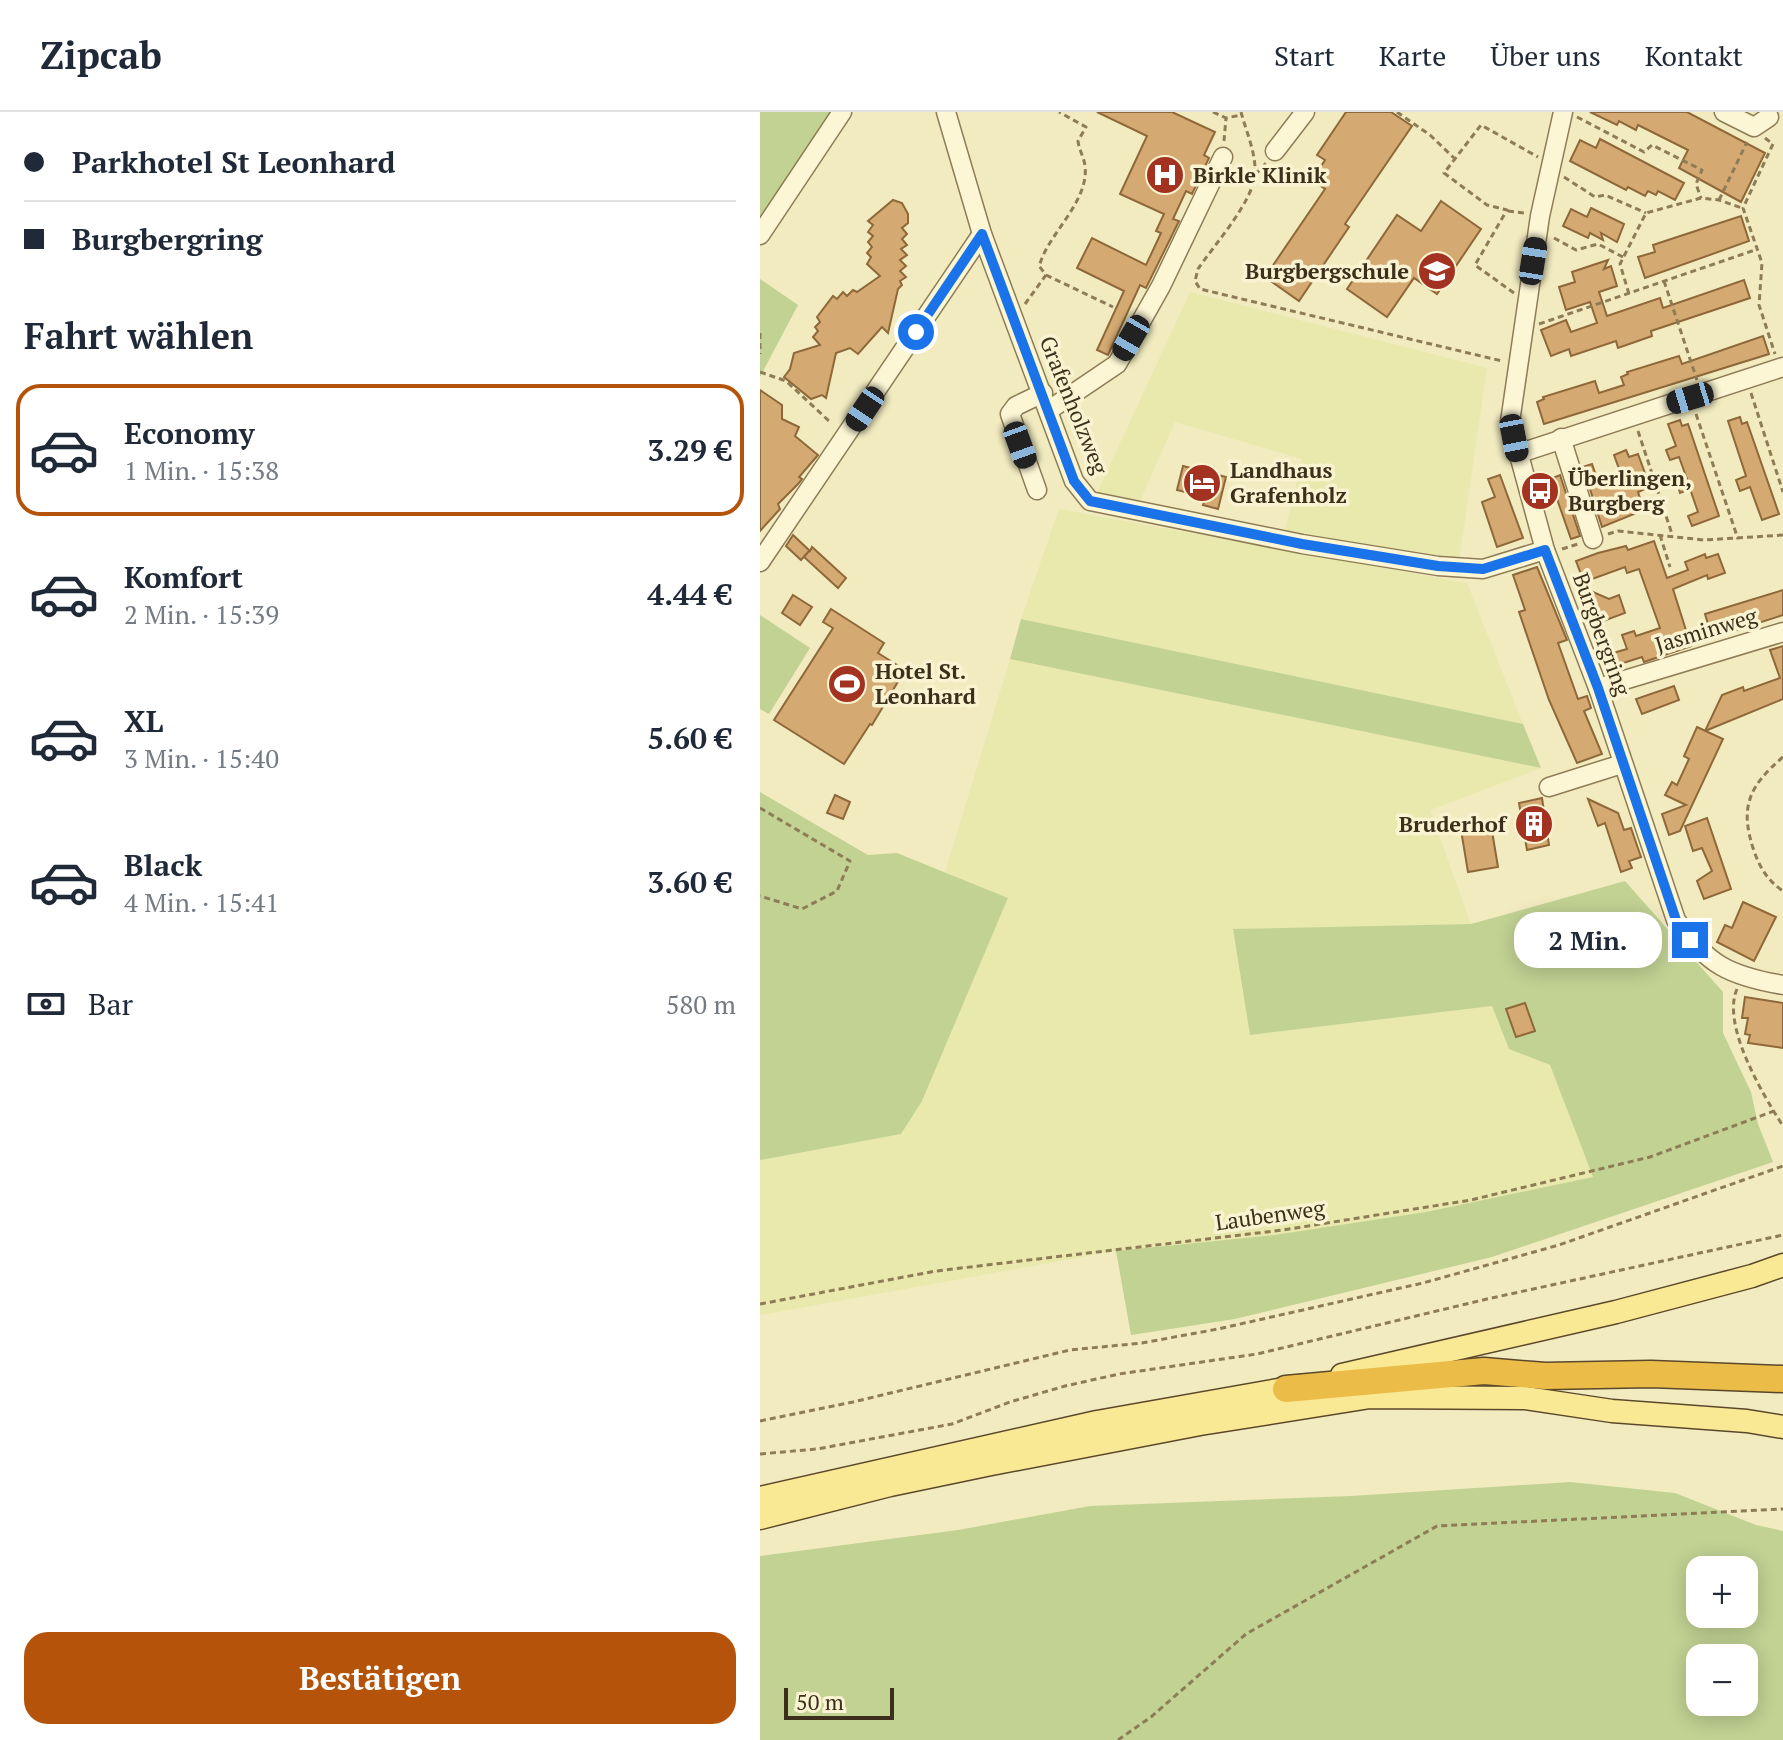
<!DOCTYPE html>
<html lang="de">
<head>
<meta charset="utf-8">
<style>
  :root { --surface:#fff; --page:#f2f2f3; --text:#1f2937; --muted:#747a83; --line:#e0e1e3; --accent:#b45309 }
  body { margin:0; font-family:"PT Serif",serif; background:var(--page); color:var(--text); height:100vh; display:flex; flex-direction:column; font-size:30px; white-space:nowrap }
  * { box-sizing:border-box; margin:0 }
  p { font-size:26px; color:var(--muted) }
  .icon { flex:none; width:44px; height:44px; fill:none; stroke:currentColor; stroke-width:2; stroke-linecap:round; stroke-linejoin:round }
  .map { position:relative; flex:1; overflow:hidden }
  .side { display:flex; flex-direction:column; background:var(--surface); width:760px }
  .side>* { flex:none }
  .guide { display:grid; align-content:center; height:176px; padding:0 24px; background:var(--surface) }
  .tools { position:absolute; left:926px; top:1444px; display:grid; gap:16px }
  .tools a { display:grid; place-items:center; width:72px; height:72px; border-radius:16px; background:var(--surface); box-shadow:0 4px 20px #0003; font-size:40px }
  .scale { position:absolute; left:24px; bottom:20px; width:110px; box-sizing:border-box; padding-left:8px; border:4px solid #3c301c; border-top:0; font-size:22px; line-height:28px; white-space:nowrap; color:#3c301c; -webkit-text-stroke:6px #f9f3d1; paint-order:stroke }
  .end { position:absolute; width:36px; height:36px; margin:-18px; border:10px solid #1a73e8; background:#fff; box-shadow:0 0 0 4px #fff }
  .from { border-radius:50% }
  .bubble { position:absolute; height:56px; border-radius:24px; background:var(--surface); box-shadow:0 4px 20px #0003; font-size:26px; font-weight:800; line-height:56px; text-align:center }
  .car { position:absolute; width:24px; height:48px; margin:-24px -12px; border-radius:10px; box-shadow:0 0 6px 2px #0007; background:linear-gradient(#222 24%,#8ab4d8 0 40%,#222 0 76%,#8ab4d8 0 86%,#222 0) }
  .guide b { display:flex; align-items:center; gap:28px; height:76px; font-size:30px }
  .guide b+b { border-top:2px solid var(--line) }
  .guide i { width:20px; height:20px; background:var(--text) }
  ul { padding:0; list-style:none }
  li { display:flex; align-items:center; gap:24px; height:132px; margin:0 16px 12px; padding:0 8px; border:4px solid transparent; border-radius:24px }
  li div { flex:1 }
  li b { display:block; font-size:30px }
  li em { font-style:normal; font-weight:800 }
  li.on { border-color:var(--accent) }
  li>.icon { width:72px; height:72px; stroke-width:1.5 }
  h2 { padding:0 24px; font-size:36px; line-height:96px }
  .pay { display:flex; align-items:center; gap:20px; height:88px; padding:0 24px; font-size:30px }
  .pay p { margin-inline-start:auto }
  .cta { display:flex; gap:16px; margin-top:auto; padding:16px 24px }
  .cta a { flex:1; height:92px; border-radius:24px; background:var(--accent); color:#fff; font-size:32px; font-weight:800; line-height:92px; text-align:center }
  header { display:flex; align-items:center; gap:48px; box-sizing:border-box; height:112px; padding:0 40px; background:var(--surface); border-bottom:2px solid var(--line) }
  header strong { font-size:38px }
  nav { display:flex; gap:44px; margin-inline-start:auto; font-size:28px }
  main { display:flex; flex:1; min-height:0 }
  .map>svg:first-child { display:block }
  .farmland { fill:#e9e8ad }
  .green { fill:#c1d293; fill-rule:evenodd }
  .building { fill:#d4aa72; stroke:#8f6839; stroke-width:2 }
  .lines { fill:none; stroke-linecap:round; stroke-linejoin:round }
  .minor-casing { stroke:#8e7c56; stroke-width:21 }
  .major-casing { stroke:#5b482b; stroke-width:25 }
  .highway-casing { stroke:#5b482b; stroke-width:29 }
  .path { stroke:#8e7c56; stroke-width:3; stroke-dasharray:6 4; stroke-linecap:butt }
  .minor { stroke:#fcf6d4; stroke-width:18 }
  .major { stroke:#fae994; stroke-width:22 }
  .highway { stroke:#ebbc48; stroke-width:26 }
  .route { stroke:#1a73e8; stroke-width:10 }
  .labels { text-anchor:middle; stroke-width:7; stroke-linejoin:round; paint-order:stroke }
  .poi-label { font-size:22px; font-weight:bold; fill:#3c301c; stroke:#f9f3d1; text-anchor:start }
  .street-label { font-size:22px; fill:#3c301c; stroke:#f9f3d1 }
</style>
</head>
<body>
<header>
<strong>Zipcab</strong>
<nav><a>Start</a><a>Karte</a><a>Über uns</a><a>Kontakt</a></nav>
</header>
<main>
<section class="side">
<div class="guide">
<b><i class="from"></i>Parkhotel St Leonhard</b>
<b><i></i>Burgbergring</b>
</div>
<h2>Fahrt wählen</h2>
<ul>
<li class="on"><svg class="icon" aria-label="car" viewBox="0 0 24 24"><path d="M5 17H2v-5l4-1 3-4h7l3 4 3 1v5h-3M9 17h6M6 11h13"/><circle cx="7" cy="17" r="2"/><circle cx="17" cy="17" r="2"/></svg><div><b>Economy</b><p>1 Min. · 15:38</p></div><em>3.29 €</em></li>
<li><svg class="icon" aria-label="car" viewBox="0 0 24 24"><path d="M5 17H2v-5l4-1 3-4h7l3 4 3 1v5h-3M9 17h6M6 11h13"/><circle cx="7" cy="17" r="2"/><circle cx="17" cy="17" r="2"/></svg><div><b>Komfort</b><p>2 Min. · 15:39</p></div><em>4.44 €</em></li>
<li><svg class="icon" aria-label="car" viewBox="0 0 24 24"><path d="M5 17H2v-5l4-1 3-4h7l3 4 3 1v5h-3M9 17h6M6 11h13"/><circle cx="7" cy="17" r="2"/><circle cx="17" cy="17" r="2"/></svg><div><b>XL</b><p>3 Min. · 15:40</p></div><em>5.60 €</em></li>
<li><svg class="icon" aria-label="car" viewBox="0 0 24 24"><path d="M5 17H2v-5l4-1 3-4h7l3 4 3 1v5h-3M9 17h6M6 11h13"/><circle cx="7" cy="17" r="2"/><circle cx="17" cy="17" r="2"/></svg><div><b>Black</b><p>4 Min. · 15:41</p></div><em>3.60 €</em></li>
</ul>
<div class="pay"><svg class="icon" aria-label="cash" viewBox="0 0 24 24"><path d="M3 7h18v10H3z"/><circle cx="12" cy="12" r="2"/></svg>Bar<p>580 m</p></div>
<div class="cta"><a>Bestätigen</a></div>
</section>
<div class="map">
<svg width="1023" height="1628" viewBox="0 0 1023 1628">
  <rect width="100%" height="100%" fill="#f2ebc0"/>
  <g class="farmland">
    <path d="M430,180l297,76 -28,194 -175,-27 18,-76 -127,-37 -37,83 -41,-12z"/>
    <path d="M299,397l408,74 56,141 -502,-105z"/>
    <path d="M250,547l531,109 -111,42 41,114 -238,6 17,105 242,-29 17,43 41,16 43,112 -167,35 -152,23 -158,16 -356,64v-155l141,-26 21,-33 86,-203 -63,-26z"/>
  </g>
  <g class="green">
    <path d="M0,0h73l-73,110z"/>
    <path d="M0,167l38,26 -38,72z"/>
    <path d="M0,503l50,33 -41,66 -9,-5z"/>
    <path d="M261,507l502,105 18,44 -531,-109z"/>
    <path d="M0,680l108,63 29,-2 111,45 -86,203 -21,33 -141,26z"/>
    <path d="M865,769l98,111v41l28,59 7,32 15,38 -281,95 -257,62 -104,16 -15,-84 158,-16 152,-23 167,-35 -43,-112 -41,-16 -17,-43 -242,29 -17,-106 238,-5z"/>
    <path d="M810,1370l105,11 81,32 27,6v209h-1023v-184l198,-26 132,-24 261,-10zM940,1458h44v44h-44zM940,1546h44v44h-44z"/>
  </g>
  <g class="building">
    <path d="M337,0h75l43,20 -11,23 5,3 -17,36 -6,-3 -13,28 6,2 -33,67 -6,-3 -32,70 -11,-5 27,-59 -47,-23 15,-30 54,27 15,-32 -5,-2 8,-17 -44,-20 27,-58z"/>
    <path d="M586,0h45l21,14 -67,98 4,3 -50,74 -34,-24 60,-88 -13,-9 13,-20 -8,-5z"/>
    <path d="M830,0h97l78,41 -24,49 -62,-34 9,-18 -50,-25 -2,5 -17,-9 -2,4z"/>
    <path d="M840,27l84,44 -9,17 -17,-9 -2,4 -8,-4 -3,5 -17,-9 -2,3 -56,-29 10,-21 16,8z"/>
    <path d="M133,88l9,3 6,11v9l-6,5 5,6 -5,5 5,6 -6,4 6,6 -7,5 6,6 -6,5 6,6 -6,4 2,4 -4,4 -10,44 -6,-6 -24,27 -8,-6 -14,5 -10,45 -4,-3 -11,4 -27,-22 6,-8 4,-16 26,-8 -7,-8 5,-6 -3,-4 5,-5 -3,-5 16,-21 4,3 6,-7 4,4 6,-6 4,2 23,-16 -13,-12 4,-7 -4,-4 5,-6 -4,-5 5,-6 -5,-4 5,-7 -5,-4z"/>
    <path d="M681,89l40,28 -44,65 -23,-16 -27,39 -40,-28 50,-74 24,16z"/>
    <path d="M831,96l33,16 -7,18 -16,-9 2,7 -13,-7 -2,5 -25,-12 8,-17 16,8z"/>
    <path d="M981,104l8,25 -104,37 -7,-21 17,-5 -2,-7z"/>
    <path d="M848,148l-4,9 7,-3 6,20 -18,6 8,24 53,-18 3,10 81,-28 6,18 -99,33 1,5 -34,12 -2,-7 -45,15 -2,-7 -18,7 -10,-26 25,-10 5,12 26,-9 -7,-21 -24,8 -7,-23 16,-5 -3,-10z"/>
    <path d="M1003,224l6,18 -225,70 -7,-22 7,-3 -1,-2 52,-16 4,12 25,-8 -3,-8 7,-3 -1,-2 52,-16 3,8z"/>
    <path d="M0,278l22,15v14l17,8 -4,9 23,19 -19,22 3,2 -4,5 -20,20 2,5 -20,22z"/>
    <path d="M980,305l2,7 5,-2 32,92 -17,6 -12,-33 -10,4 -4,-11 10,-4 -18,-55z"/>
    <path d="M920,308l2,6 6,-2 31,92 -27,10 -4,-10 10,-4 -8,-23 -10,4 -3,-11 10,-3 -8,-22 -9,3 -4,-10 10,-4 -8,-22z"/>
    <path d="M866,338l3,7 9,-3 12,33 -12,5 6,18 -42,17 -19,-60 9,-3 7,20 23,-7 -8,-22z"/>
    <path d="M423,354l43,11 -8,32 -15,-4 3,-8 -29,-7z"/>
    <path d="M740,363l23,63 -26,9 -15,-45 13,-5 -7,-18z"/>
    <path d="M800,363l20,61 -9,3 -21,-60z"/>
    <path d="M33,423l17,16 2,-4 34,31 -8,10 -34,-31 5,-6 -8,9 -15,-14z"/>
    <path d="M894,429l13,37 21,-8 -3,-8 20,-8 1,4 12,-4 7,19 -17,6 -1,-4 -34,14 18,57 -47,16 -2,-5 -25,8 -4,-12 14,-4 -5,-14 12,-4 2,5 24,-8 -21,-59 -12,4 -2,-6 -41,15 -8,-21 22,-8 28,-7 2,4z"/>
    <path d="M777,455l30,73 -9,3 20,56 9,-3 4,12 -7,3 18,43 -25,9 -28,-63 -30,-88 6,-2 -12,-35z"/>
    <path d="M826,477l23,10 10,-4 6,18 -27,10z"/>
    <path d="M1023,478v25l-71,23 -7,-24z"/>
    <path d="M33,483l19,12 -12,18 -18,-12z"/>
    <path d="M71,497l53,34 -6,10 27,17 -33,55 -2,-1 -26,40 -70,-44 59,-92 -10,-6z"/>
    <path d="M1023,534v53l-78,32 17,-36 21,-8 1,4 36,-13 -10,-28z"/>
    <path d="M914,574l5,14 -37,14 -6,-15z"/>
    <path d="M937,615l26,12 -43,92 -11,4 -7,-21 24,-9 -21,-10 7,-13 5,3 12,-26 -5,-3z"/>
    <path d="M75,683l15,7 -7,17 -16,-6z"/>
    <path d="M782,686l7,47 -22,5 -8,-47z"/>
    <path d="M828,687l30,14 6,17 7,-2 10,29 -12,4 3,7 -11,4 -16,-49 -7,3z"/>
    <path d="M947,706l24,71 -27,10 -7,-18 15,-10 -10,-23 -9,3 -8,-25z"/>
    <path d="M731,713l7,42 -30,5 -7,-42z"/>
    <path d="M983,790l33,15 -22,44 -37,-19 8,-17 7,3z"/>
    <path d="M985,885l38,6v45l-35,-5 2,-8 -5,-1 3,-16h-6z"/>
    <path d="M765,891l10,28 -19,6 -10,-28z"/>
  </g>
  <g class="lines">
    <g class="minor-casing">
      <g id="minor">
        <path d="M186,0l36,122 92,247 16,20 212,43 136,22 45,3 62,-19"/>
        <path d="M803,0l-23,104 -30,206 35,128 53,138 78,232c31,45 54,56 107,65"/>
        <path d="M964,0l30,15 15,-10"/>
        <path d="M515,39l30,-39"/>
        <path d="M0,123l82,-123"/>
        <path d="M289,298l68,-46 44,-78 62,-129"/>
        <path d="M801,326l32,101"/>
        <path d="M757,342l266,-87"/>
        <path d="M277,378l-27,-76 6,-8 27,-13"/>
        <path d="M0,450l222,-328"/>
        <path d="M838,576l185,-56"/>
        <path d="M789,675l73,-23"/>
      </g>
    </g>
    <g class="major-casing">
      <g id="major">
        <path d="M582,1263l274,-63 136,-36 31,-11"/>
        <path d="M0,1386l337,-76 204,-36"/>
        <path d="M0,1406l130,-33 101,-21 209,-40 170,-27 155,1 87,13 135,10 36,6"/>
      </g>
    </g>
    <g class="highway-casing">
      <path id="highway" d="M526,1277l198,-18 61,5 106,-2 132,5"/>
    </g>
    <g class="path">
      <path d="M453,0l13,6 15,-3"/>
      <path d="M481,0c5,19 15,41 14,61 -1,28 -41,72 -57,96l-3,12 5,8 302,72"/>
      <path d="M637,0l33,23 24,23"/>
      <path d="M817,5l67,35 8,-7 50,25 -6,14 5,14"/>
      <path d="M1005,26l8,6 -30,64 19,55 -3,42 16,49"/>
      <path d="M464,29l2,-23"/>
      <path d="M495,63l11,-12"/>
      <path d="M804,65l31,20 10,-2 41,18"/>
      <path d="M959,88l28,-58"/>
      <path d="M748,99l16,2"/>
      <path d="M794,126l22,12 22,-6 25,13"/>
      <path d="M286,163l67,32"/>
      <path d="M904,169l33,99"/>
      <path d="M754,181l-39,-28 32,-55 -20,-5 -43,-32 37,-48 57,32"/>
      <path d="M869,182l-9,-30 26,-51 55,-15 18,2 23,8"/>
      <path d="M265,192l21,-29 -7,-9 3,-8c12,-29 47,-59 43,-92 -1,-9 -6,-16 -7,-25l8,-14 -27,-15"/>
      <path d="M779,212l216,-74"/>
      <path d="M0,221v21"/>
      <path d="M0,260l26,9 43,40"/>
      <path d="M991,281l32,99"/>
      <path d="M936,302l42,125"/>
      <path d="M878,319l34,103"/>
      <path d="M848,422l10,-3 86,9 79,-5"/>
      <path d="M900,423l10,32"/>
      <path d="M802,437l16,-5"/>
      <path d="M1023,645c-34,29 -44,50 -29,94 6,17 14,30 29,40"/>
      <path d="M0,696l90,53 -13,30 -35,18 -42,-13"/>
      <path d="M977,877c-16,36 26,106 46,137"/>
      <path d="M0,1192l176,-33 347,-41 188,-30 179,-43 124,-46"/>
      <path d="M0,1309l93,-19 217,-52 72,-7 76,-14 205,-46 136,-38 224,-79"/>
      <path d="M0,1342l57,-5 135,-25 58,-22 55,-16 54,-12 138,-20 230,-55 296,-64"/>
      <path d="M358,1628l33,-23 95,-83 191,-108 346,-17"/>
    </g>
    <use href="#minor" class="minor"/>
    <use href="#major" class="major"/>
    <use href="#highway" class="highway"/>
  </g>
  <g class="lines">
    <path class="route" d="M156,220l66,-98 92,247 16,20 212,43 136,22 45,3 62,-19 53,138 78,232 14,20"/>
  </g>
  <defs>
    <g id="hospital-disc" transform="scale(2)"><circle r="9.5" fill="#a33220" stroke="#f9f3d1"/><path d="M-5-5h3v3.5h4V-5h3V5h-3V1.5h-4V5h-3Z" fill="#fff"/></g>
    <g id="school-disc" transform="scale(2)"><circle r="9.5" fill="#a33220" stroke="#f9f3d1"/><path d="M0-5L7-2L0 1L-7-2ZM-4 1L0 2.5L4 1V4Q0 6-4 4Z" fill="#fff"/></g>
    <g id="hotel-disc" transform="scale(2)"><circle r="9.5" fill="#a33220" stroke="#f9f3d1"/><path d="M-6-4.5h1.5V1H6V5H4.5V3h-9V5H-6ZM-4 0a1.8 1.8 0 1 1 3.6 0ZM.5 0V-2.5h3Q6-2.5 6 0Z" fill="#fff"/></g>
    <g id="bus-disc" transform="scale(2)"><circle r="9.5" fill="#a33220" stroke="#f9f3d1"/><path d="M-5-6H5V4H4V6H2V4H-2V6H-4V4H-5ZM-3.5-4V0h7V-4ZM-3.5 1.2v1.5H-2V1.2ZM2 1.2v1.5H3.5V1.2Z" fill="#fff"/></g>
    <g id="stadium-disc" transform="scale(2)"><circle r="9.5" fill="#a33220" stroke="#f9f3d1"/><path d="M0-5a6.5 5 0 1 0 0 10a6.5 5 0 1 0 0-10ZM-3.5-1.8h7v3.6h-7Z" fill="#fff"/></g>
    <g id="building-disc" transform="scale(2)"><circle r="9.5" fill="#a33220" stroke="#f9f3d1"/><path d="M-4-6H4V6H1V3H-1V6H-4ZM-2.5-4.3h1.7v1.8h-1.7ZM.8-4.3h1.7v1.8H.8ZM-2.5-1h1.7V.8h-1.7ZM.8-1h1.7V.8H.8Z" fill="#fff"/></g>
  </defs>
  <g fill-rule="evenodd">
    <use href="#hospital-disc" x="405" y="63"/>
    <use href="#school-disc" x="677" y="159"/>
    <use href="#hotel-disc" x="442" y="371"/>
    <use href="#bus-disc" x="780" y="379"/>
    <use href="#stadium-disc" x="87" y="572"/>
    <use href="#building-disc" x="774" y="712"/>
  </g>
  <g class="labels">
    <g class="poi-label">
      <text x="433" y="71">Birkle Klinik</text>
      <text x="649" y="167" text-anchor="end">Burgbergschule</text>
      <text x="470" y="366">Landhaus<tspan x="470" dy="25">Grafenholz</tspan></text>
      <text x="808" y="374">Überlingen,<tspan x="808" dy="25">Burgberg</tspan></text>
      <text x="115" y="567">Hotel St.<tspan x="115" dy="25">Leonhard</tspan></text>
      <text x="746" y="720" text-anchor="end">Bruderhof</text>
    </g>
    <g class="street-label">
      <text transform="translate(314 293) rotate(68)" y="8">Grafenholzweg</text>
      <text transform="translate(946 518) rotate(-17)" y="8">Jasminweg</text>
      <text transform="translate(842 522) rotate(70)" y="8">Burgbergring</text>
      <text transform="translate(510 1103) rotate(-8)" y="8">Laubenweg</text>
    </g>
  </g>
</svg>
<div class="tools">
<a>+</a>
<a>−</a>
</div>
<div class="scale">50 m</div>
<i class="end from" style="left:156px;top:220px"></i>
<i class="end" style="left:930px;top:828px"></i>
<div class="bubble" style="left:754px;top:800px;width:148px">2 Min.</div>
<i class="car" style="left:773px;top:149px;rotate:9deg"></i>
<i class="car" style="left:371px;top:226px;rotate:210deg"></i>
<i class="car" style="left:930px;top:286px;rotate:253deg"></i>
<i class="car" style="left:105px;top:297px;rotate:214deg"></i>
<i class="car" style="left:754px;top:326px;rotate:169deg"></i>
<i class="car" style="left:260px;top:333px;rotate:160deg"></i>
</div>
</main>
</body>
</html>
